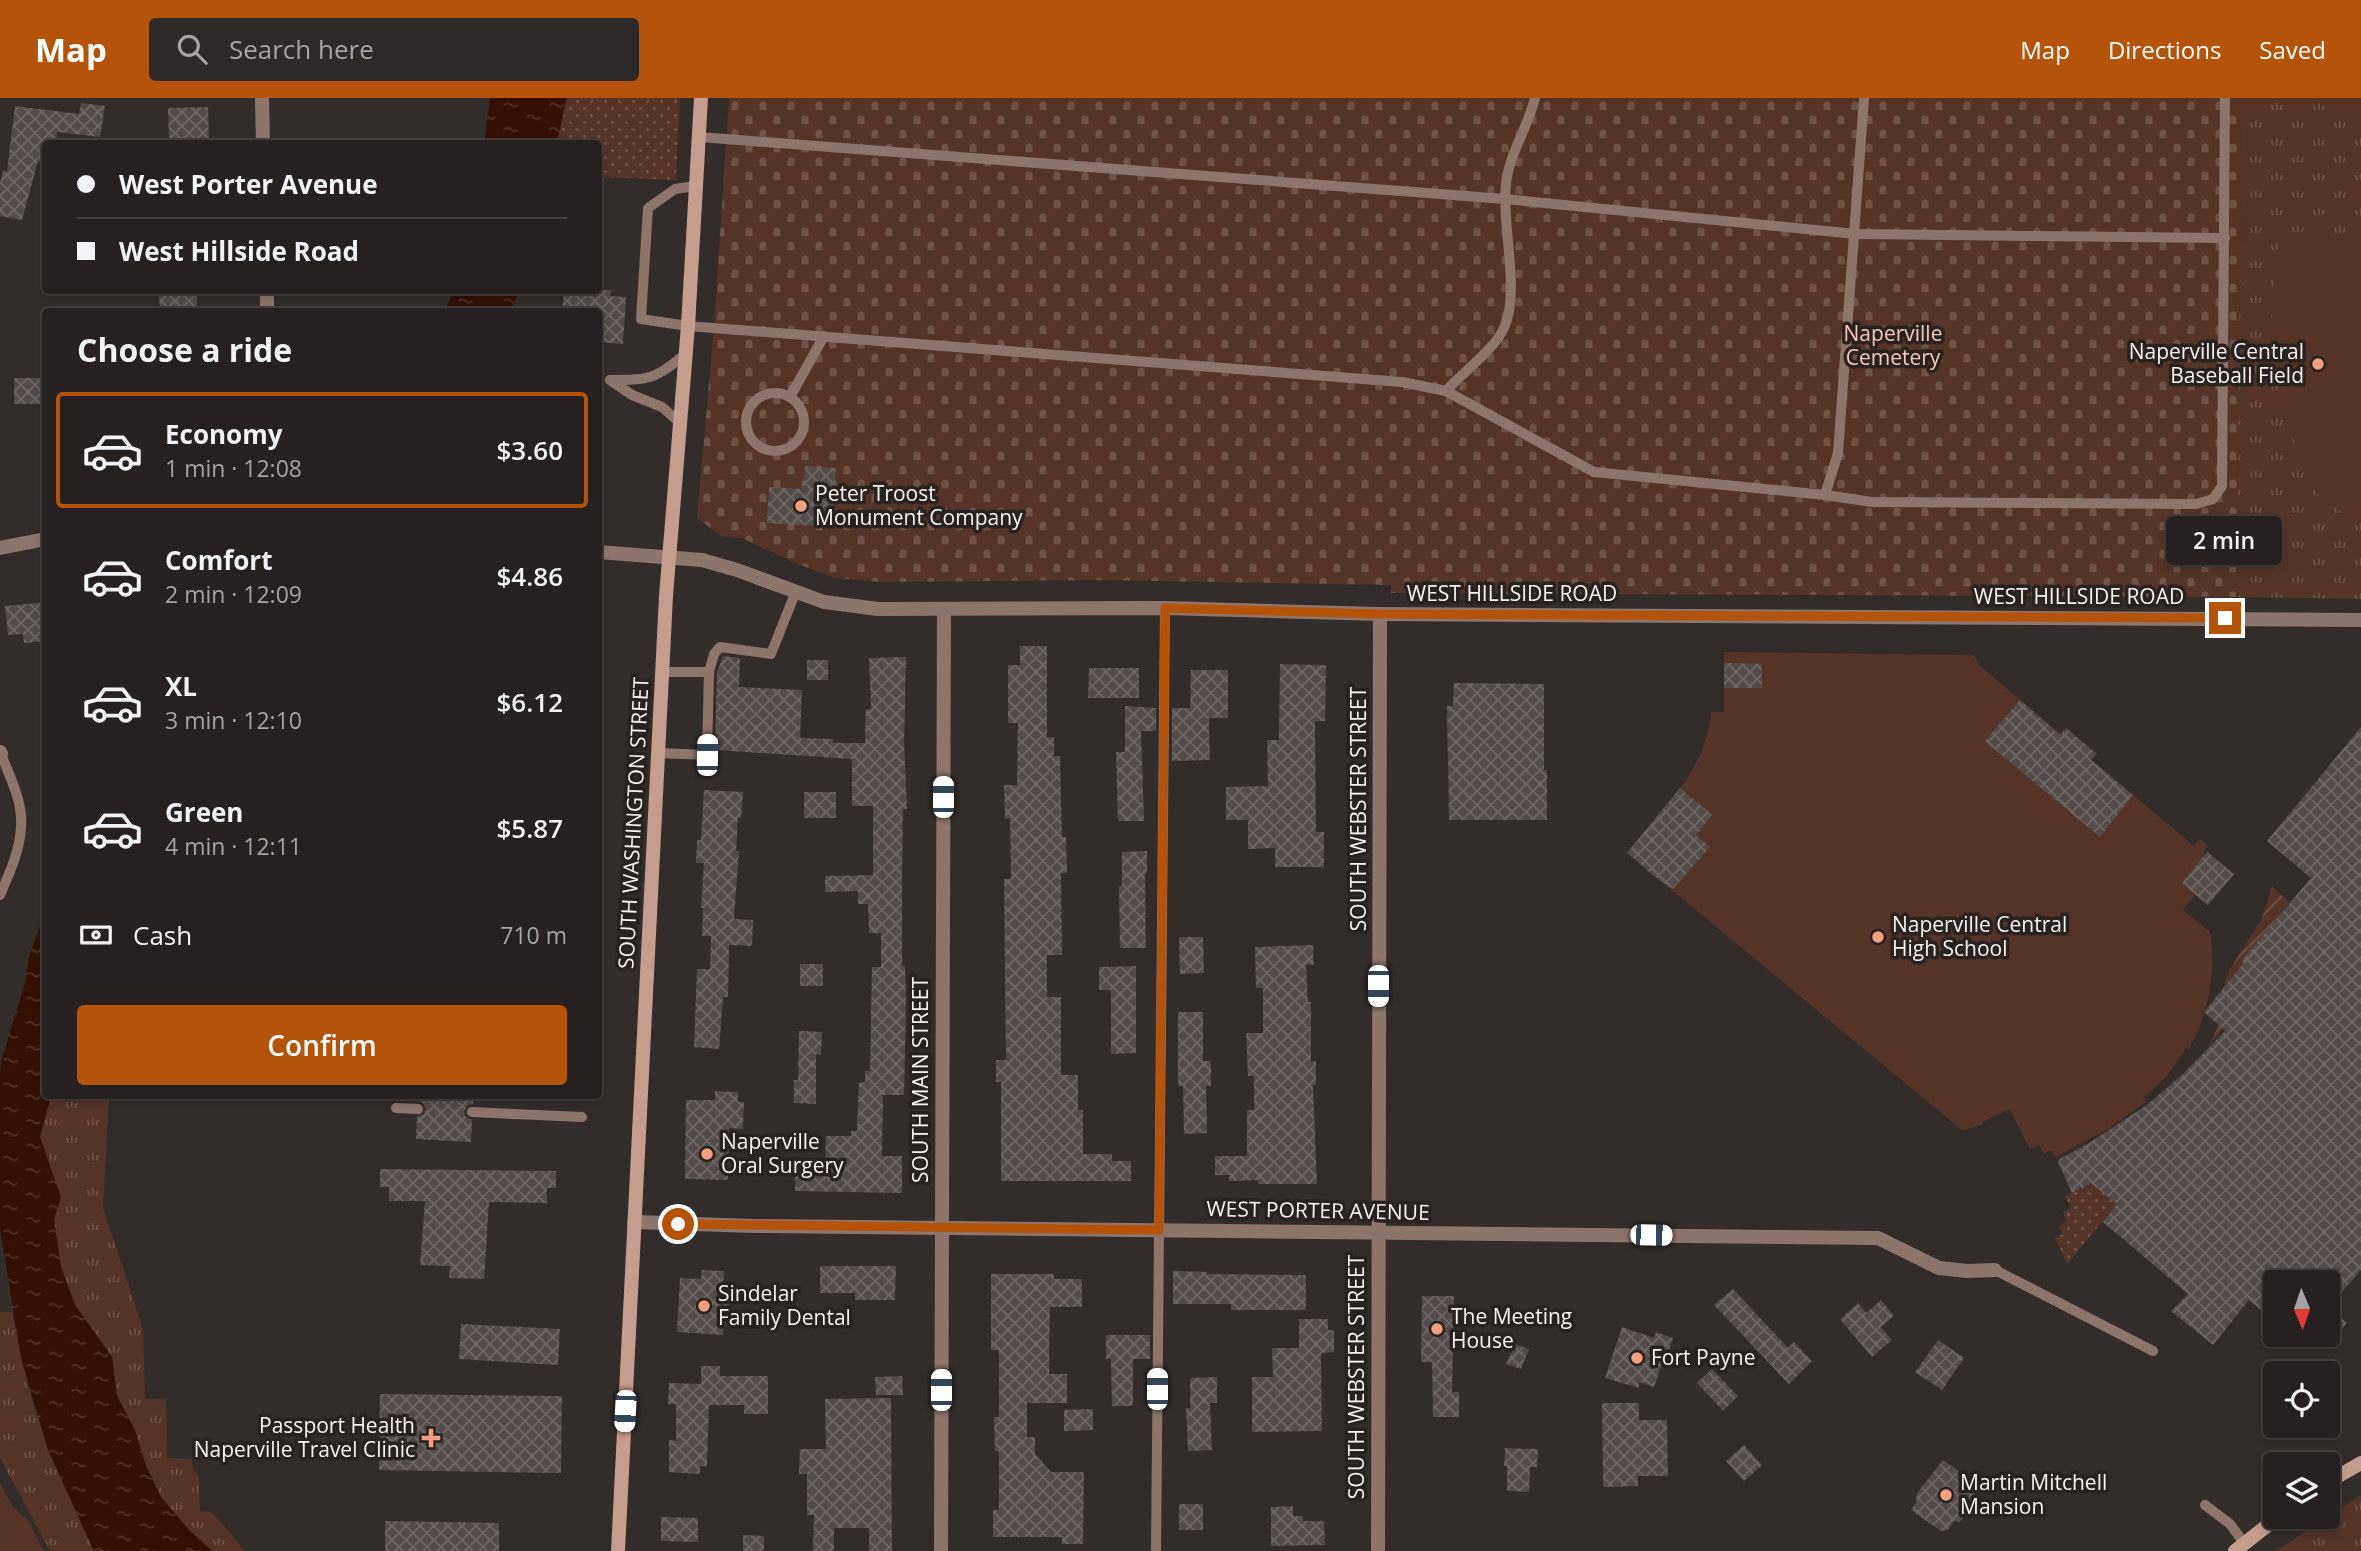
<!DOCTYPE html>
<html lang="en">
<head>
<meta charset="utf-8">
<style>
  :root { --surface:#262120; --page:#2e2929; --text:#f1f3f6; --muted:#a4a3a5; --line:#423e3e; --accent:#b45309 }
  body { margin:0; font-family:"Open Sans",sans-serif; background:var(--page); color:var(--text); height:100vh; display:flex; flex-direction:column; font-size:26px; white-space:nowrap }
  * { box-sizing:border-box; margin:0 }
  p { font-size:23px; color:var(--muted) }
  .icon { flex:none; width:38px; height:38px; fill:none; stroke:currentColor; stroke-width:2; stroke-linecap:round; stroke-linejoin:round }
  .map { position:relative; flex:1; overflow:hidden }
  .details { position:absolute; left:42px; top:210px; width:560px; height:791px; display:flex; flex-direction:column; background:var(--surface); border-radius:7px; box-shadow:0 4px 10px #0003,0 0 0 2px var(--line) }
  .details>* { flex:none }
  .hud { position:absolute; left:42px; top:42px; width:560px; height:154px; border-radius:7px; box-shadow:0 4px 10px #0003,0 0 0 2px var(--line); display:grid; align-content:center; height:154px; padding:0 35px; background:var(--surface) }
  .needle { width:46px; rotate:178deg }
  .tools { position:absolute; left:2263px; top:1172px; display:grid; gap:14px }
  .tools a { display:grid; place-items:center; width:77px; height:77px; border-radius:7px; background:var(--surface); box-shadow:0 4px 10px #0003,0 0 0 2px var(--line); font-size:35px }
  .end { position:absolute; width:32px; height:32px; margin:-16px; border:9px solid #b45309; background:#fff; box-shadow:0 0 0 4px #fff }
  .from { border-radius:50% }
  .bubble { position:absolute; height:49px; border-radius:7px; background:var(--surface); box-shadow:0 4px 10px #0003,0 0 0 2px var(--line); font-size:23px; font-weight:600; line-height:49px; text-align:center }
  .car { position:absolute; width:21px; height:42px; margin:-21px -10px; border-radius:9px; box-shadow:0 0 5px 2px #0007; background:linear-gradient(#fff 24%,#345 0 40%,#fff 0 76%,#345 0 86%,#fff 0) }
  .hud b { display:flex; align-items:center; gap:24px; height:66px; font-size:26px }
  .hud b+b { border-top:2px solid var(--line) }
  .hud i { width:18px; height:18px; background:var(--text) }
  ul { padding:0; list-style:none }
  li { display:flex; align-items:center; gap:21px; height:116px; margin:0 14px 10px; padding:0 21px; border:4px solid transparent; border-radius:7px }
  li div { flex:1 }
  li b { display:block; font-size:26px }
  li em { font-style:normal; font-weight:600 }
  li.selected { border-color:var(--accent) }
  li>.icon { width:63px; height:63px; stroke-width:1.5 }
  h2 { padding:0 35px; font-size:32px; line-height:84px }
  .pay { display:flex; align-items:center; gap:18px; height:77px; padding:0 35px; font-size:26px }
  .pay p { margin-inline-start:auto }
  .primary-button { display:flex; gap:14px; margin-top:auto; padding:14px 35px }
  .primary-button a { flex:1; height:80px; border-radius:7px; background:var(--accent); color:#fff; font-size:28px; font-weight:600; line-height:80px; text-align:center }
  header { display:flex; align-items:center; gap:42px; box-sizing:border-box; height:98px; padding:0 35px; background:var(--accent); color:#fff }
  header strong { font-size:33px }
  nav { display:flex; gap:38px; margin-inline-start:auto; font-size:24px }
  .search { width:490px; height:63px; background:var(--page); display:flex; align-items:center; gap:18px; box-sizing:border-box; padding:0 24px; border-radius:7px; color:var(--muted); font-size:26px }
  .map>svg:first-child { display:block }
  .grass { fill:url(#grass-dots) }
  .cemetery { fill:url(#cemetery-stones) }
  .park { fill:url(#park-tufts) }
  .garden { fill:url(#garden-furrows) }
  .pitch { fill:#553427 }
  .water { fill:url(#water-ripples) }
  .building { fill:url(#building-cross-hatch) }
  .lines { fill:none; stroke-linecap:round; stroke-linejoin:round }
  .lane { stroke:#8e756b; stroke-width:10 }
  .street { stroke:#8e756b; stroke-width:14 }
  .secondary { stroke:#c59d8d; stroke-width:14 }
  .route { stroke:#b45309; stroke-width:9 }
  .poi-dot { fill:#f2a080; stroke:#282220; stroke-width:2.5 }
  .labels { text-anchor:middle; stroke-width:7; stroke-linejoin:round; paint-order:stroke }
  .park-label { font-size:21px; fill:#fcc9b5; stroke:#282220 }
  .poi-label { font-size:21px; fill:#f8f4f2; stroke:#282220; text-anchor:start }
  .street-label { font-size:21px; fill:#f8f4f2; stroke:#282220 }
</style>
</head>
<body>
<header>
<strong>Map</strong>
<div class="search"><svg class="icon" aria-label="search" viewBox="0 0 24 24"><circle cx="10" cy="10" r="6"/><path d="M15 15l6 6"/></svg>Search here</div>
<nav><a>Map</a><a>Directions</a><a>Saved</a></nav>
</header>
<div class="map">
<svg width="2361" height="1453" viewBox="0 0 2361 1453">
  <defs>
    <pattern id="grass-dots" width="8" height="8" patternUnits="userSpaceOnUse" patternTransform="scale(1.75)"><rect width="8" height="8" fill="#553427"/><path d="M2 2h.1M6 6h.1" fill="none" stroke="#6e5247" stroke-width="1.8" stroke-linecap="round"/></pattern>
    <pattern id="cemetery-stones" width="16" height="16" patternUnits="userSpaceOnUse" patternTransform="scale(1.75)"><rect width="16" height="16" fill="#553427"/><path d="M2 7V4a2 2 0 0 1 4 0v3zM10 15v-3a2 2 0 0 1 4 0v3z" fill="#6e5247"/></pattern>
    <pattern id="park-tufts" width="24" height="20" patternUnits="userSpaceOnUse" patternTransform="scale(1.75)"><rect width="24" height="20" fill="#553427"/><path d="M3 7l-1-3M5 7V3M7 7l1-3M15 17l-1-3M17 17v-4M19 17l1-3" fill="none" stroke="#6e5247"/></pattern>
    <pattern id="garden-furrows" width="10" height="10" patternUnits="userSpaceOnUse" patternTransform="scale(1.75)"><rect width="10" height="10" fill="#553427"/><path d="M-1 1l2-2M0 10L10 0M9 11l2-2" fill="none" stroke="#6e5247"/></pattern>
    <pattern id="water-ripples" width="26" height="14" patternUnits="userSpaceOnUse" patternTransform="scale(1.75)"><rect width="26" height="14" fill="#341002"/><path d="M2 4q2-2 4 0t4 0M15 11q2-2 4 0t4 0" fill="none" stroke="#523327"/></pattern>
    <pattern id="building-cross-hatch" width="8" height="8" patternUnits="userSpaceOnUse" patternTransform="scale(1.75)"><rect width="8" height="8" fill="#534c4a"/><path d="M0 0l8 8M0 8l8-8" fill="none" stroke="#6c6665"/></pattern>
  </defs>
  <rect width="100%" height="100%" fill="#322c2a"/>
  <g class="grass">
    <path d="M567,0h113l-4,82 -77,-3 -1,-33 -41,-1z"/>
    <path d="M2091,1085l26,21 -50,60 -12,-26 8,-4 -4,-8 8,-5 -4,-9 8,-4 -6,-12z"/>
  </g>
  <path class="cemetery" d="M729,0h1513l-6,499 -845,-4v-8l-292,-5 -217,2 -47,-4 -40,-15 -53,-25 -21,-2 -24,-18 17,-191z"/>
  <g class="park">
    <path d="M2242,0h119v501l-125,-2z"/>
    <path d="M51,998h58l-6,112 40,121 2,70h21l1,59 25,1v7l7,12 1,33 12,1 33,39h-33l-23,-21 -28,-33 -15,-31 -11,-35 -18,-35 -5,-39 -37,-52 -14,-38 -7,-48 7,-22 -21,-60z"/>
    <path d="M0,1214h12l17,78 19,60 46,101h-44l-50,-93z"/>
    <path d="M2361,1397v56h-85z"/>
  </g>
  <path class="garden" d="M2272,789l18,15 -47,58 -22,67 1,3 -14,17 9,-18 5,-38 8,-22 31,-49z"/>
  <g class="pitch">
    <path d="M2332,0h29v27z"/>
    <path d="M2361,133v291l-37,-20 -13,-20 -18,-43 -13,-45 -9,-83 9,-66 -1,-13 67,1z"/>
    <path d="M1724,554l250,3 5,10 215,181 6,-7 8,6 -5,7 2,3 3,-3 26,22 -26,31 -13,-10 -12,15 27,22c7,38 -2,84 -21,117l-3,-1 -19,28 -24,22 3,4 -38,27 -53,28 -4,-7 -7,4 -5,-9 -9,4 -20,-40 -28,13 1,2 -20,7 -336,-278c35,-42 80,-84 84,-141h13z"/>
    <path d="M0,1385l13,24 15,13 16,31h-44z"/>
  </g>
  <g class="water">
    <path d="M490,0h76l-9,45h-73z"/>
    <path d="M453,193v-1l66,1 -8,20h-66z"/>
    <path d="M45,814l1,184h5l-11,41 21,60 -7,22 7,48 14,38 37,52 5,39 18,34 11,36 15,31 28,33 23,21h-118l-46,-101 -27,-92 -21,-130v-155l1,-11 24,-79 4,-26z"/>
  </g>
  <g class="building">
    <path d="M81,5l24,3 -5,31 -43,-5 -1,12h-10v18l-8,-1 -16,59 -22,-4v-33l3,-12 4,1 8,-66 64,8z"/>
    <path d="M208,9l1,37h-40l-1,-36z"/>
    <path d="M159,192h38v22h-37z"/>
    <path d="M571,192h40l-1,6 16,1 -3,47 -25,-2v-30h-36l2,-20z"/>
    <rect x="14" y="280" width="32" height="26"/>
    <path d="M805,368l31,2 -4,59 -65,-4 2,-36 34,2z"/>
    <path d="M46,504v39l-22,2 -1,-9 -15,1 -3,-29z"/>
    <path d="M1020,548h27v91h7v19h6l2,81h4l1,36h-6l1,82h-15v42h14v78h17v35h5v44h29v7h19v20h-130v-99h-5v-22h10l-2,-181h7l-1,-61 -5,1 -1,-34h13l1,-62h-10v-58h12z"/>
    <path d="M723,558l17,2 -1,29 63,3 -2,48 33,1v4h32l1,-34h5l-2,-51 37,-1 -2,86 3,66h-4l-1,57v100h3l1,34 -2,95h-21l-1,61h20v37l-107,-2v-23h30l1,-32h25v-5h6l2,-48 6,-1v-11h5l2,-104h9v-34h-12l-1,-29h-10v-13l-33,1v-16l48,-1v-69h-21v-47l-137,-9 2,-78z"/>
    <rect x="807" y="562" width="21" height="20"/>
    <path d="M1724,565l38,1v24h-38z"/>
    <path d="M1280,566l46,1 -1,56h-10l1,111h8v35h-49v-19l-27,1v-29h-22v-33l42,-1 -1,-46h12z"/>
    <path d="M1089,570h50v30h-51z"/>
    <path d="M1191,572h37v48h-19l1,42 -38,1v-53h18z"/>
    <path d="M1454,585l90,1v86h3v50h-98l-2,-114h6z"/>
    <path d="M2020,602l40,35 6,-7 31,26 -6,6 42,35 -33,42 -115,-96z"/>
    <path d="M1125,608l31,2v23h-15l3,90h-26l-2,-69h9z"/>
    <path d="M2361,629v543l-32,37 18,16 -19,24v-64h-53v39l-26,-22 -36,45 -42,-34 17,-17 -85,-72 14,-18 -26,-21 -19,10 -14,-31 2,-3 29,-16 58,-38 37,-32 41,-42 -21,-19 39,-48 -1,-4 69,-82 -44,-37z"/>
    <path d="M1680,690l32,27 -16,20 14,12 -37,42 -14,-9 -32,-27z"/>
    <path d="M704,692l39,2 -2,26h-3l-2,33h3l-5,68 19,1 -1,26 -23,-1 -1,52h-5l-4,52 -25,-2 3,-78h13l1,-33h-9l1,-28h-2l3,-45h-8l1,-23h4z"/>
    <rect x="804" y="694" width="32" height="26"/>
    <path d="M1147,753v23h-2l1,74h-26l-1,-62h3v-34z"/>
    <path d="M2207,754l27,22 -26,31 -26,-22z"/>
    <path d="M1179,839h24l1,36 -24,1z"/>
    <path d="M1313,847l1,20h-8l2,37h3v60l5,-1v24h-3l4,99h-59v-4l-29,1v-6h-14v-19h32v-46h7v-34h-6l-2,-43h17v-45h-7l-1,-41z"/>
    <rect x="800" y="866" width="23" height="22"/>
    <path d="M1136,868v87l-25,1v-64h-12v-23z"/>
    <path d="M1178,914h25v49h8v25h-5l1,47 -23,1 -1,-48h-5z"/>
    <path d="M799,933l23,1 -1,23 -5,-1v50l-22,-1v-23h4z"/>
    <path d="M715,993l23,1v10h6l-1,27 -14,-1 -1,52 -43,-1 1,-79h29z"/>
    <path d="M418,998h55v8l-5,1 -4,6 1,5 7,4 -1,22 -55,-3 1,-22 7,-3 2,-5 -3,-6 -5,-2z"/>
    <path d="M380,1071l176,2v17h-9v15l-58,-1 -5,77 -35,-1 1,-12 -30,-1 5,-64h-36v-14h-9z"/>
    <path d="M820,1168h76l-1,34h-40v-7h-35z"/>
    <path d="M702,1172l22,1 -1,14 7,1 -2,40h-4l-1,9 -46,-3 3,-54 21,1z"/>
    <path d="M1173,1173l34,1v2l99,1v35h-75v-6h-58z"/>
    <path d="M991,1176h63v5h28v28h-32l-1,67h18v29h-40v34h8v17l16,18h33l-1,72h-21v-7h-69v-27h6v-59h-4l-1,-34h5v-67h-8z"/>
    <path d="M1733,1191l55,59 6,-6 18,19 -23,23 -75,-79z"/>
    <path d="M1422,1198h32l-2,96h7v25h-26l-1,-55h-11z"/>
    <path d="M1881,1202l13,16 -13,11 11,13 -20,17 -32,-38 18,-16 8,10z"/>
    <path d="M1299,1221h29v11h6v22l-13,1 1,78 -70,1v-55h21l-1,-29h27z"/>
    <path d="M461,1226l99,5 -2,36 -99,-6z"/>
    <path d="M1622,1229l32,11 2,-6 17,6 -5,17 -3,-1 -11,33 -15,-5v6l-34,-10z"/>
    <path d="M1106,1237h44v24h-17v47h-21l-1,-47h-5z"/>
    <path d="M1938,1242l26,18 -22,32 -27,-18z"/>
    <path d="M1515,1246l14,5 -8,20 -15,-5z"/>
    <path d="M701,1268h19v10h48v38h-24v-9h-35l-2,61h-7v8l-31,-2v-32l7,1v-37h-8l1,-21 32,1z"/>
    <path d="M1712,1271l26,27 -15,15 -26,-28z"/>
    <path d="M902,1278l1,19h-27l-1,-18z"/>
    <path d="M1217,1279v26h-7l2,47 -24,1 -2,-43h4v-30z"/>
    <path d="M380,1296l182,2 -1,77 -182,-3z"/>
    <path d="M891,1300l1,153h-23v-23h-35v23h-21l1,-36h-7v-41h-8l1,-25h26l-1,-50z"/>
    <path d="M1602,1305h37v17h28l1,56h-30v10l-35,1z"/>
    <path d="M1093,1311v21l-29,1v-21z"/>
    <path d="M1744,1347l18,20 -18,16 -18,-20z"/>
    <path d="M1505,1350l33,1 -1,18h-7l-1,25 -22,-1v-25h-3z"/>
    <path d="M1943,1362l16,11 -2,2 18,14 -2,2 3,3 -6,8 5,3 -16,20 -4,-3 -7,10 -7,1 -30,-21 5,-7 1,-10z"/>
    <rect x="1179" y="1406" width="24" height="26"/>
    <path d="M1293,1408v10h10v5h21l1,24 -54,1v-39z"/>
    <path d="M661,1419l37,1v24l-37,-1z"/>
    <path d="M385,1423l114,2v28h-114z"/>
    <path d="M743,1437l21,1v15h-21z"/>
  </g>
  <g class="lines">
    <g class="lane">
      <path d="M699,39l806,62 350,35 370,4"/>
      <path d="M695,88l-20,3 -27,19 -7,111 47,7 714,56 44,9 148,81 231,23 13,-42 26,-355"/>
      <path d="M610,282c37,0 46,0 75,-26"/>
      <path d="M610,282l22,15 30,12 17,15"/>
      <path d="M1446,293c17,-19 48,-41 58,-63 17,-38 -3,-101 2,-144 3,-30 22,-57 29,-86"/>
      <circle cx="775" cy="324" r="29"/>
      <path d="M790,299l34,-61"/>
      <path d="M1825,397l47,7 324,2 17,-5 9,-13 3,-388"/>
      <path d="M709,574l5,-18 6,-7 51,7 25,-63"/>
      <path d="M658,655l49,2 2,-83h-46"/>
      <path d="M0,797c9,-21 20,-44 21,-68 2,-25 -11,-50 -20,-73"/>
      <path d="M396,1010l22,1"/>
      <path d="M472,1014l110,5"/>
      <path d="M1995,1172l158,81"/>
      <path d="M2205,1407l25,19 14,19"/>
      <path d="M1156,1453l9,-943"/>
    </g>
    <g class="street">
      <path d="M262,0l1,46"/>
      <path d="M267,192v22"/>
      <path d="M0,450l46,-9"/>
      <path d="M598,454l104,8 35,10 87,32 54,7 287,-1 215,6 981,6"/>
      <path d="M0,654l1,2"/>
      <path d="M634,1124l120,4 1124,12 61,30 28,3 28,-1"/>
      <path d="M941,1453l3,-942"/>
      <path d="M1378,1453l2,-937"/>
    </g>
    <g class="secondary">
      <path d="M2328,1384l33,-19"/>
      <path d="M618,1453l48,-955 22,-270 13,-228"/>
      <path d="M2235,1453l43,-34"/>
    </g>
  </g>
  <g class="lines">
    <path class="route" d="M678,1126l481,6 6,-622 215,6 845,4"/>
  </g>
  <g class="poi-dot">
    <circle cx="2318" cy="266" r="7"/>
    <circle cx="801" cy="408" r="7"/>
    <circle cx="1878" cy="839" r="7"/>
    <circle cx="707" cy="1056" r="7"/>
    <circle cx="704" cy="1208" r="7"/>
    <circle cx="1437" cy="1231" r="7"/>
    <circle cx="1637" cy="1260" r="7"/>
    <path d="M427.5 1329.5h7v7h7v7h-7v7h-7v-7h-7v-7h7z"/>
    <circle cx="1946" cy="1397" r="7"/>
  </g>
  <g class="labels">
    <g class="park-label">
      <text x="1893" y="243">Naperville<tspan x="1893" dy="24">Cemetery</tspan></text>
    </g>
    <g class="poi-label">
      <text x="2304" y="261" text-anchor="end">Naperville Central<tspan x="2304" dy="24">Baseball Field</tspan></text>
      <text x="815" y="403">Peter Troost<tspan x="815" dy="24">Monument Company</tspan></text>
      <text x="1892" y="834">Naperville Central<tspan x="1892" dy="24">High School</tspan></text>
      <text x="721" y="1051">Naperville<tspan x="721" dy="24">Oral Surgery</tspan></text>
      <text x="718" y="1203">Sindelar<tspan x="718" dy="24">Family Dental</tspan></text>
      <text x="1451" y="1226">The Meeting<tspan x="1451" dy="24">House</tspan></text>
      <text x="1651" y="1267">Fort Payne</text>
      <text x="415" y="1335" text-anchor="end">Passport Health<tspan x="415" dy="24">Naperville Travel Clinic</tspan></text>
      <text x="1960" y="1392">Martin Mitchell<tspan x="1960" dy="24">Mansion</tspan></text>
    </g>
    <g class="street-label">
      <text x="1512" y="503">WEST HILLSIDE ROAD</text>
      <text x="2079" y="506">WEST HILLSIDE ROAD</text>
      <text transform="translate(1359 711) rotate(-90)" y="7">SOUTH WEBSTER STREET</text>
      <text transform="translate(634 725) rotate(-87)" y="7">SOUTH WASHINGTON STREET</text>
      <text transform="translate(921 982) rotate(-90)" y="7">SOUTH MAIN STREET</text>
      <text transform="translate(1318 1113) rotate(1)" y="7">WEST PORTER AVENUE</text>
      <text transform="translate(1357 1279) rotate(-90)" y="7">SOUTH WEBSTER STREET</text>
    </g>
  </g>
</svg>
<div class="tools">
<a><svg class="needle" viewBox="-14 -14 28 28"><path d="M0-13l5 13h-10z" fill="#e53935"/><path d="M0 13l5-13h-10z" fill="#a4a3a5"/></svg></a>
<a><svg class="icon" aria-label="locate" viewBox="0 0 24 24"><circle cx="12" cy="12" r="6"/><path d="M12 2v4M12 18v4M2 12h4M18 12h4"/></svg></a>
<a><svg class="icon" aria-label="layers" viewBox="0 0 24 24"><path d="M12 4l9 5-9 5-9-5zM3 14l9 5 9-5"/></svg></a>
</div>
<i class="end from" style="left:678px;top:1126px"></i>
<i class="end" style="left:2225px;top:520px"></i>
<div class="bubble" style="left:2166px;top:418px;width:116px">2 min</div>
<i class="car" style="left:707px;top:657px;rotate:1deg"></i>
<i class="car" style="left:943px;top:699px;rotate:0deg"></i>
<i class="car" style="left:1378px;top:888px;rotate:180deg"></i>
<i class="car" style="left:1651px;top:1137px;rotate:91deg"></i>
<i class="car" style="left:1157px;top:1291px;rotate:0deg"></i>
<i class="car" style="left:941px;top:1292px;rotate:0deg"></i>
<i class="car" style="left:625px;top:1313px;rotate:183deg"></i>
<div class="hud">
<b><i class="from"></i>West Porter Avenue</b>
<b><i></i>West Hillside Road</b>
</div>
<section class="details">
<h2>Choose a ride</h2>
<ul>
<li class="selected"><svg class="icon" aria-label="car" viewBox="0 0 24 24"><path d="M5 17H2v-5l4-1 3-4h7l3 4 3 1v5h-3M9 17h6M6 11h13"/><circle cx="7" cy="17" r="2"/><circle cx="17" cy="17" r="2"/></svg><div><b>Economy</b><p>1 min · 12:08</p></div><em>$3.60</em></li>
<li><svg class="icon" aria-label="car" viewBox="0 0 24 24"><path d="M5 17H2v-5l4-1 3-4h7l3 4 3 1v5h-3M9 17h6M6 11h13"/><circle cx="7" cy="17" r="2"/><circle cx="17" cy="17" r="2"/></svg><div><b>Comfort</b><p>2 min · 12:09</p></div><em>$4.86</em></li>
<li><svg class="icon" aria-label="car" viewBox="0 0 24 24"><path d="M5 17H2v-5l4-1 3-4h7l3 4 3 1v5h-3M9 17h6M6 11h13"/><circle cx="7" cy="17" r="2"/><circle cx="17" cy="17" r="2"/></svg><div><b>XL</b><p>3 min · 12:10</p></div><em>$6.12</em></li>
<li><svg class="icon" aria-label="car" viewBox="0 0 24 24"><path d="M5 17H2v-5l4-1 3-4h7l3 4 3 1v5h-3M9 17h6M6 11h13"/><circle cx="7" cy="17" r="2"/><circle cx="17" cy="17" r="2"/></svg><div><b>Green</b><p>4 min · 12:11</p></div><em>$5.87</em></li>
</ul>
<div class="pay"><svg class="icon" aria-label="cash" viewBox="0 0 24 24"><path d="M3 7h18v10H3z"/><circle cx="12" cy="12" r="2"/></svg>Cash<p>710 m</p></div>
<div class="primary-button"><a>Confirm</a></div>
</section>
</div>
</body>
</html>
